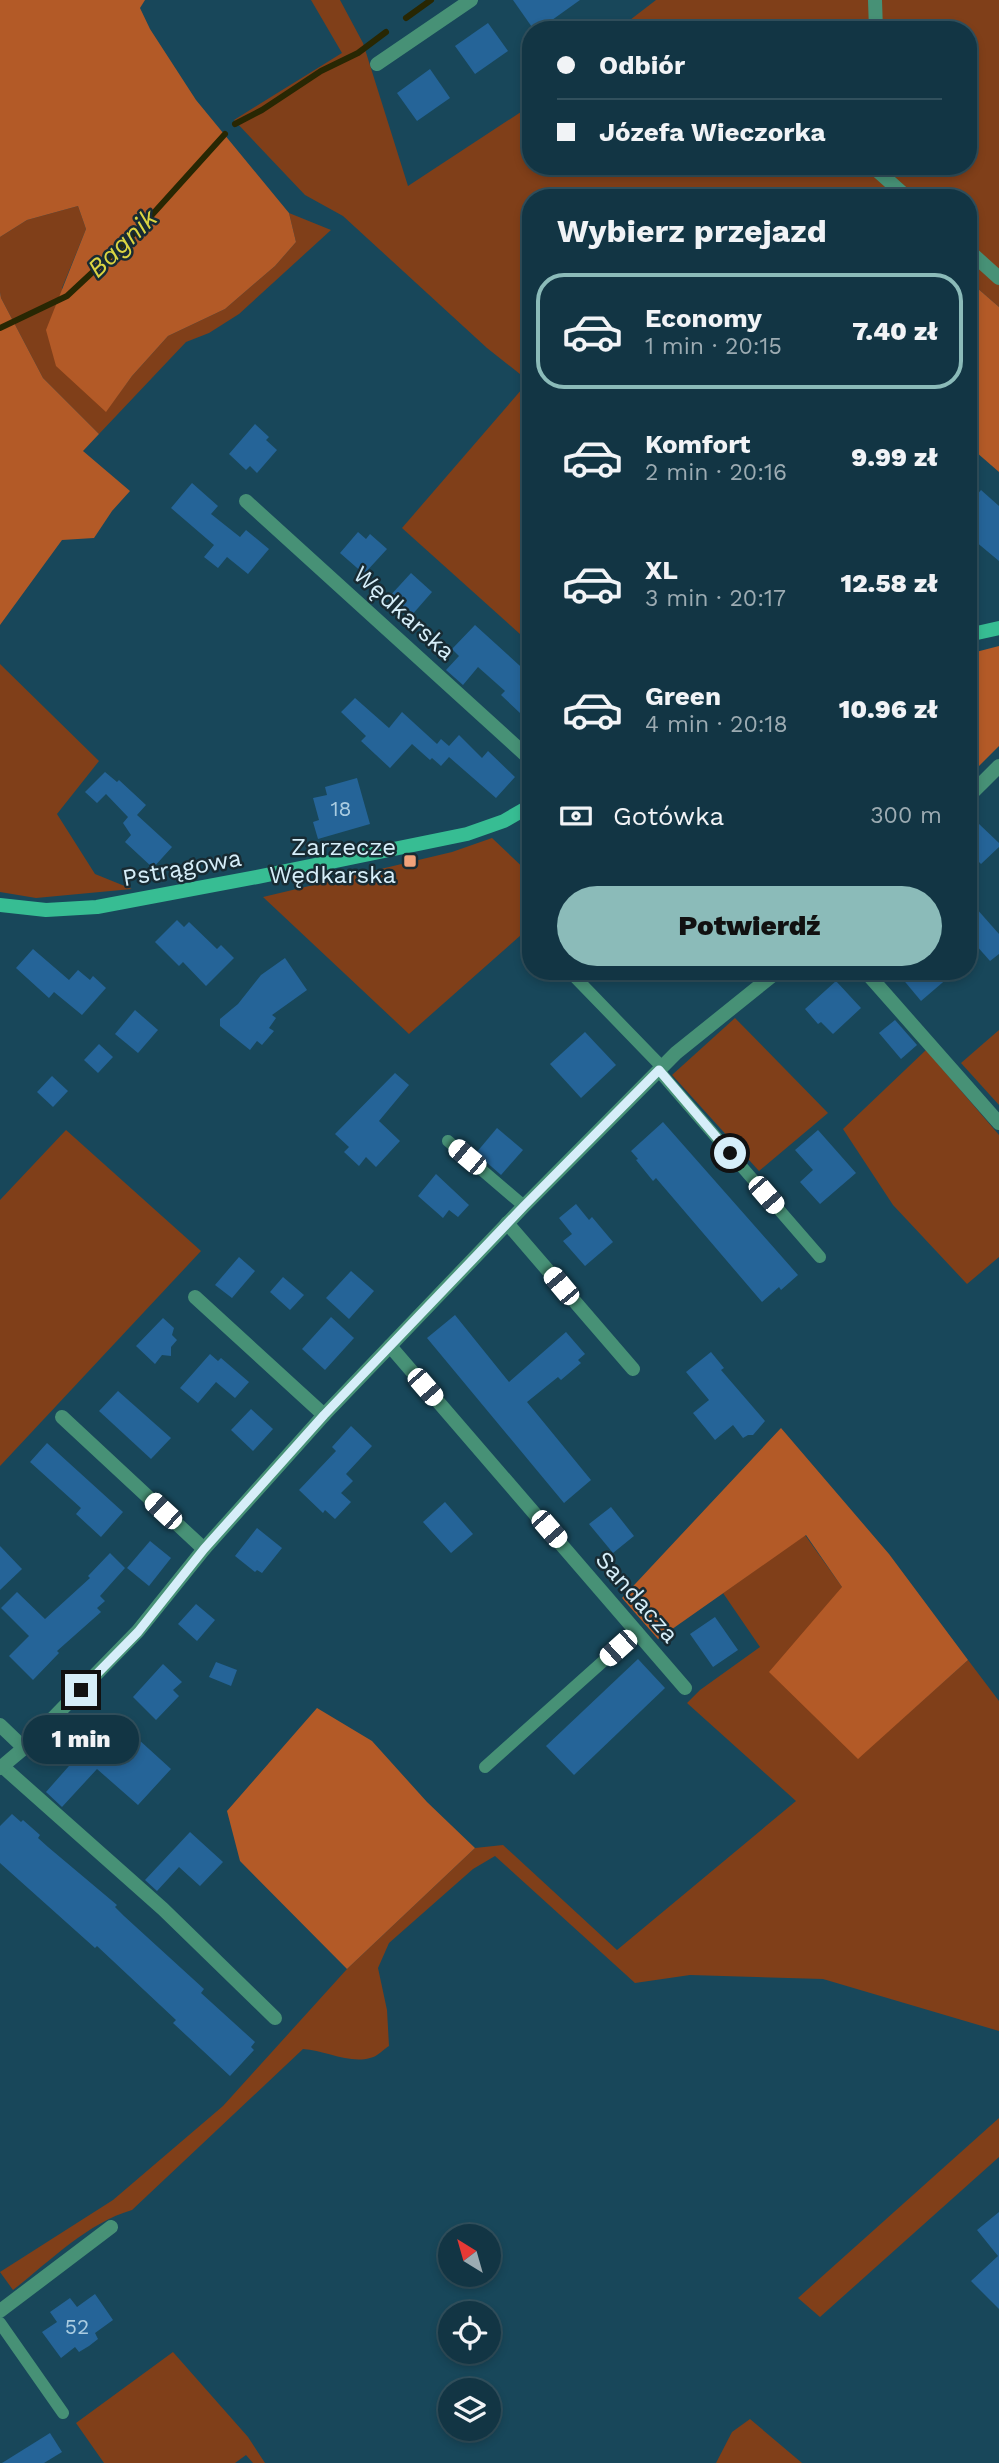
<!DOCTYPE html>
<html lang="pl">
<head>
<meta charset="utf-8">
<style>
  :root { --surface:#123544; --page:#1f404f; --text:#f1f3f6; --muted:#9cabb2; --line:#31505d; --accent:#8bbbb9 }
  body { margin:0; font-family:"Work Sans",sans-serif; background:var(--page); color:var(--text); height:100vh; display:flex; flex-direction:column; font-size:26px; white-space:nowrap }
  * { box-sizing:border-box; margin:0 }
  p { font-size:23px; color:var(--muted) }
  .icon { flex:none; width:38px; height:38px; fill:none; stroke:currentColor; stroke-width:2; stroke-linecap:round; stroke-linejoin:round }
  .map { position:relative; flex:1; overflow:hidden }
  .sheet { position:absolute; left:522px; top:189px; width:455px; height:791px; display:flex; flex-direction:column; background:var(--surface); border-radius:28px; box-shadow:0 4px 10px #0003,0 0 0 2px var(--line) }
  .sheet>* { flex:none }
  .banner { position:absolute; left:522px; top:21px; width:455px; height:154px; border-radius:28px; box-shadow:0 4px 10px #0003,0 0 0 2px var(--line); display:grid; align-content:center; height:154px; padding:0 35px; background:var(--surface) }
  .needle { width:46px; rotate:323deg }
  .controls { position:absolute; left:438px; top:2224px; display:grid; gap:14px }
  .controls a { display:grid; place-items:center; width:63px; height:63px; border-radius:50%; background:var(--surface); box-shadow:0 4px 10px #0003,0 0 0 2px var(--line); font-size:35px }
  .end { position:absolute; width:32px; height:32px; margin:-16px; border:9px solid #d6eef9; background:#111; box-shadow:0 0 0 4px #111 }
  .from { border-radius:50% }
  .bubble { position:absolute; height:49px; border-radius:24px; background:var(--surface); box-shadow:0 4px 10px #0003,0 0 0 2px var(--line); font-size:23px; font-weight:800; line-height:49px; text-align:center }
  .car { position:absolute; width:21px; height:42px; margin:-21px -10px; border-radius:9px; box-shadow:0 0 5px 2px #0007; background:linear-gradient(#fff 24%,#345 0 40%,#fff 0 76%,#345 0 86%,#fff 0) }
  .banner b { display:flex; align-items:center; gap:24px; height:66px; font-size:26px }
  .banner b+b { border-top:2px solid var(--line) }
  .banner i { width:18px; height:18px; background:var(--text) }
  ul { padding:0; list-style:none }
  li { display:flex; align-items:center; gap:21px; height:116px; margin:0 14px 10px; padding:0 21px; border:4px solid transparent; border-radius:28px }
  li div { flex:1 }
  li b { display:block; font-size:26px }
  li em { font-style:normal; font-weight:800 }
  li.selected { border-color:var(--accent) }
  li>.icon { width:63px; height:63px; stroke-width:1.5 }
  h2 { padding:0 35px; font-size:32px; line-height:84px }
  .pay { display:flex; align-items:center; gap:18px; height:77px; padding:0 35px; font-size:26px }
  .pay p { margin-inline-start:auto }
  .cta { display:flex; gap:14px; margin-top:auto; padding:14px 35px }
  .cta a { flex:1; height:80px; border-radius:42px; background:var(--accent); color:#111; font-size:28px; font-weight:800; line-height:80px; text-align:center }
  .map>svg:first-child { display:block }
  .green { fill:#803f19 }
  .forest { fill:#b35a27 }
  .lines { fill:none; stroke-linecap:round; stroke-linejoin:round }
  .stream { stroke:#282703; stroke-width:6 }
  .building { fill:#256498 }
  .lane { stroke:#479176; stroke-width:12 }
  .street { stroke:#479176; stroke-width:14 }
  .secondary { stroke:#37bd93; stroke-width:14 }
  .route { stroke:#d6eef9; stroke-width:9 }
  .poi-dot { fill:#f0a27a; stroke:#182b33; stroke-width:2.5 }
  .labels { text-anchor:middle; stroke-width:5; stroke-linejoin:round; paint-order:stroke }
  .number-label { font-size:21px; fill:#aacce1 }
  .street-label { font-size:24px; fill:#d6eef9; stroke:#182b33 }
  .poi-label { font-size:24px; fill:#d6eef9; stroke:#182b33; text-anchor:end }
  .water-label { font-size:26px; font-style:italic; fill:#dbd542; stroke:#182b33 }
</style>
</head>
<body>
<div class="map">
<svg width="999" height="2463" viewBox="0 0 999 2463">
  <rect width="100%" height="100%" fill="#18475a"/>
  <g class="green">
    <path d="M311,0h29l23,43 45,143 122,-80v60h438v-136h-351l39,-30h343v307l-31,-27v-82h-438v184l-43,-34 -144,-132 -38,-21 -71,-75 108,-67z"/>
    <path d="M78,206l8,23 -24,59 44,123 26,-35 36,-40 57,-27 50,-43 21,-24 -7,-29 42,17 -92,84 -30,19 -23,9 -87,92 -56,-56 -42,-80 -1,-6v-55l27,-17z"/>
    <path d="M522,389l8,7v247l-128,-115z"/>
    <path d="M0,664l99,97 -42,53 38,60 37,15 -96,9 -36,-6z"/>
    <path d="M492,838l38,36v53l-121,107 -146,-137 189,-45z"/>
    <path d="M735,1018l93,95 -69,58 -87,-96z"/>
    <path d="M999,1030v75l-38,-42z"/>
    <path d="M926,1050l73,85v122l-32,27 -74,-79 -50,-76z"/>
    <path d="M66,1130l135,121 -201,215v-266z"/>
    <path d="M805,1535l37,52 16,171 110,-98 31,41v330l-176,-52 -133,-4 -55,8 -140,-127 -22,13 -84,74 -11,25 9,42 2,36c-5,3 -12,11 -19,12 -21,6 -46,-8 -67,-9l-171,161c-45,13 -83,52 -119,80l-13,-18 113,-72 110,-94 124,-137 128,-121 28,-3 114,105 179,-149 -109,-98 13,-13 60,-43 -37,-54z"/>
    <path d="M999,2118v39l-179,160 -22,-19z"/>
    <path d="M173,2352l75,85 17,26h-12l-7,-8 -11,8h-131l-28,-40z"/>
    <path d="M750,2419l52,44h-86l16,-31z"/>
  </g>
  <g class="forest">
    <path d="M0,0h145l-5,8 10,21 46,71 93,113 7,29 -21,24 -50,43 -57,27 -36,40 -26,36 -50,-46 -10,-36 40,-101 -8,-23 -51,14 -27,17z"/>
    <path d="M968,280l31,27v165l-31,-27z"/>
    <path d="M0,292l1,6 42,80 56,56 -16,17 47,40 -18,20 -18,27 -32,2 -62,85z"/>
    <path d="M999,646v100l-31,31v-123z"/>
    <path d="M781,1428l108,126 79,106 -110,99 -89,-87 73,-85 -36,-52 -148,104 -36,-41z"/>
    <path d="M317,1708l55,33 55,61 48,46 -128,121 -107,-108 -13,-50z"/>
  </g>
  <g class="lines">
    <g class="stream">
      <path d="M406,18l25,-18"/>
      <path d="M235,124l27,-14 59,-39 37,-18 28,-21"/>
      <path d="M0,328l67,-32 74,-69 84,-93"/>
    </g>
  </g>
  <g class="building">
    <path d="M513,0h67l-42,30h-4z"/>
    <path d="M488,23l20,28 -33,23 -20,-28z"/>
    <path d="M430,69l20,29 -33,23 -20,-28z"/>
    <path d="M255,424l14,13 -3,3 11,10 -20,23 -7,-7 -4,4 -17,-16z"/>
    <path d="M192,483l26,23 -7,8 29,23 6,-7 23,19 -21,25 -21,-17 -9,11 -14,-11 10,-12 -43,-37z"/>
    <path d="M981,490l18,16v55l-24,-20 3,-3 -10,-9v-24z"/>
    <path d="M358,532l8,7 4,-5 17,15 -23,25 -24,-21z"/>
    <path d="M411,573l21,19 -21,24 -22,-19z"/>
    <path d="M475,625l55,50v27l-10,11 -19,-18 4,-4 -27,-24 -15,18 -17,-15 13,-14 -7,-7z"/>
    <path d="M355,698l34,30 13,-16 35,32 4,-5 8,7 10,-11 23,23 6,-7 27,26 -19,21 -47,-41 -8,9 -9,-8 -2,2 -18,-16 -22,24 -29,-27 5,-5 -25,-24z"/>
    <path d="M105,772l12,10 2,-2 27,25 -9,10 35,32 -19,21 -28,-26 6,-7 -8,-12 5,-6 -22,-23 -9,9 -12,-11z"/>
    <path d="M357,778l13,46 -52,15 -5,-17 6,-2 -6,-22 14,-3 -2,-8z"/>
    <path d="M978,823l21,20v4l-18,17 -13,-13v-18z"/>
    <path d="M968,899l31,35v20l-9,7 -22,-25z"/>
    <path d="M177,920l7,7 5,-5 28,27 4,-4 13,13 -28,28 -23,-24 -4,4 -24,-24z"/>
    <path d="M33,949l36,31 9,-10 12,10 3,-4 13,12 -24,27 -28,-23 -5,6 -33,-30z"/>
    <path d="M285,958l22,32 -35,25 4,3 -7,10 5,3 -12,14 -5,-4 -7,9 -30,-24v-7l18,-15 23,-29z"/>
    <path d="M896,971h60l-35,30z"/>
    <path d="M836,981l25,27 -28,26 -12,-12 -3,2 -13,-15z"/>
    <path d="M135,1010l23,20 -20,23 -23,-19z"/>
    <path d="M895,1020l22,25 -16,14 -22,-26z"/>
    <path d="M585,1032l31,33 -35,33 -31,-34z"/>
    <path d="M99,1044l14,13 -15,16 -14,-13z"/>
    <path d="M395,1073l14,12 -30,36 21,20 -24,26 -10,-10 -7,9 -15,-14 5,-5 -14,-13z"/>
    <path d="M52,1076l16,15 -15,16 -16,-15z"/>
    <path d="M663,1122l135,153 -17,15 -2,-3 -17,15 -106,-124 -3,3 -17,-21 2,-1 -7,-8z"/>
    <path d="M497,1128l26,22 -22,25 -25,-22z"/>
    <path d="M818,1130l38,43 -36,31 -20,-22 13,-12 -18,-20z"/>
    <path d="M436,1174l33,31 -11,12 -9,-7 -6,8 -25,-22z"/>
    <path d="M576,1204l13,16 3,-3 21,25 -28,24 -22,-25 9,-7 -13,-16z"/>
    <path d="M239,1257l16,14 -23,27 -17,-13z"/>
    <path d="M351,1271l23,20 -25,28 -23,-21z"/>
    <path d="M283,1277l21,18 -14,15 -20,-18z"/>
    <path d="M455,1315l54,67 57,-50 19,22 -7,6 3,3 -20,17 -3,-3 -31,25 64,78 -27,23 -137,-165z"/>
    <path d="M331,1317l23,21 -29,32 -23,-21z"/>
    <path d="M163,1318l11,10 -2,7 5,5 -6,7v9l-9,-1 -7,9 -19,-18z"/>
    <path d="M711,1352l13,16 -3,2 44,51 -12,14h-5l-5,3 -10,-13 -18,15 -22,-27 16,-13 -23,-28z"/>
    <path d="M210,1354l8,7 3,-3 28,24 -14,16 -19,-16 -18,21 -18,-15z"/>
    <path d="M118,1391l53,47 -20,21 -52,-48z"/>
    <path d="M251,1409l22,20 -20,22 -22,-21z"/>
    <path d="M351,1426l21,20 -26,28 7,7 -12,12 10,9 -16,17 -10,-9 -2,3 -24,-23 37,-39 -4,-4z"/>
    <path d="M47,1443l76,69 -22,25 -25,-23 5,-6 -51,-46z"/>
    <path d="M445,1502l28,32 -22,19 -28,-31z"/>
    <path d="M611,1507l23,29 -21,17 -24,-29z"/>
    <path d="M257,1528l25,20 -20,25 -5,-3 -2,2 -20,-16z"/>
    <path d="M150,1541l21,17 -22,28 -22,-18z"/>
    <path d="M0,1546l22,23 -22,21z"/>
    <path d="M110,1553l15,15 -25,28 5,5 -8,7 4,4 -44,39 2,2 -26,27 -24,-24 20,-20 -28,-28 16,-16 28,27 45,-41 -2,-2z"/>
    <path d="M196,1604l19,16 -18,21 -19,-17z"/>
    <path d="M715,1617l23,33 -25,17 -23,-33z"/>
    <path d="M638,1659l27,29 -91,87 -28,-29z"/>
    <path d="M216,1662l21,8 -6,16 -22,-9z"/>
    <path d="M163,1664l19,18 -9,8 6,6 -23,24 -23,-23z"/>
    <path d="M99,1732l26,21 13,-14 33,30 -33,36 -41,-36 -35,38 -16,-15z"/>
    <path d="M12,1814l9,8 2,-2 17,15 -2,3 10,9 69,58 -2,2 9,9 80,73 -3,4 54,49 -4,5 3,3 -24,26 -57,-53 3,-3 -79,-74 -2,2 -95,-85v-37z"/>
    <path d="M190,1832l33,30 -23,24 -21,-19 -22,24 -12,-11z"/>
    <path d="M999,2212v97l-28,-28 27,-25 -21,-26z"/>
    <path d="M95,2294l18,26 -18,13 3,6 -9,7 -10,6 -4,-5 -14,11 -19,-26 15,-10 -7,-10 20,-14 7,9z"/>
    <path d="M50,2433l12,19 -18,11h-42z"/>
  </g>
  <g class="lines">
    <g class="lane">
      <path d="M569,971l93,96"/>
      <path d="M658,1070l162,187"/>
      <path d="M448,1141l76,65"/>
      <path d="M485,1767l152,-136"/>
      <path d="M0,2323l63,90"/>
    </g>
    <g class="street">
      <path d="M875,0l1,30"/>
      <path d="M377,64l94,-64"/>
      <path d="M872,166l36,32"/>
      <path d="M968,250l31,28"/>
      <path d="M246,501l284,258"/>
      <path d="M968,797l31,-31"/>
      <path d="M865,971l134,152"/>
      <path d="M507,1223l126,146"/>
      <path d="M195,1297l129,118"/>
      <path d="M390,1346l295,342"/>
      <path d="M62,1417l142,132"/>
      <path d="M0,1725l24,23"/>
      <path d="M2,1766l161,143 112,109"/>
      <path d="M0,1768l24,-20 114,-117 66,-82 120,-134 200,-209 152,-153 102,-82"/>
      <path d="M0,2311l111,-84"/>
    </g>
    <g class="secondary">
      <path d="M968,635l31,-7"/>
      <path d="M0,905l46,5 51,-3 160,-30 210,-43 37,-13 26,-15"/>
    </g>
  </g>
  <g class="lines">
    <path class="route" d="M81,1690l57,-58 66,-83 120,-134 200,-209 135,-136 71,83"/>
  </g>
  <rect class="poi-dot" x="403" y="854" width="14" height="14" rx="3.5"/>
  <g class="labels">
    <g class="number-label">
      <text x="341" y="816">18</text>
      <text x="77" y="2334">52</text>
    </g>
    <g class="street-label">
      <text transform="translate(404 613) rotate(42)" y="8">Wędkarska</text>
      <text transform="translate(182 868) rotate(-10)" y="8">Pstrągowa</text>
      <text transform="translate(637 1597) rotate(49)" y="8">Sandacza</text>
    </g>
    <g class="poi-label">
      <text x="396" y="855">Zarzecze<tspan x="396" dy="28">Wędkarska</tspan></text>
    </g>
    <g class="water-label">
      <text transform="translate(122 243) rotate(-44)" y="9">Bagnik</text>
    </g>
  </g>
</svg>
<div class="controls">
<a><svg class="needle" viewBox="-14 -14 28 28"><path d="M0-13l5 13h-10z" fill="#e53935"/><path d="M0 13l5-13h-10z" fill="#9cabb2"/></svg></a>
<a><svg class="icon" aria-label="locate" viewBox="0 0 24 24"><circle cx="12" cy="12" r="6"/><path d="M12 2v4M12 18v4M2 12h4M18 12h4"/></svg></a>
<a><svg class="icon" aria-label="layers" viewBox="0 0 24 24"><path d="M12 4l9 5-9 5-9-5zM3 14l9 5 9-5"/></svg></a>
</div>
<i class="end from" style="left:730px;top:1153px"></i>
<i class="end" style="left:81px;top:1690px"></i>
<div class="bubble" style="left:23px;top:1715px;width:116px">1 min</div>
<i class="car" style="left:467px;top:1157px;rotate:310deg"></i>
<i class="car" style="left:766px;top:1195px;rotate:139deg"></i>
<i class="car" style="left:561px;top:1286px;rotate:320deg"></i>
<i class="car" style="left:425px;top:1387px;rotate:139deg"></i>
<i class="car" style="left:163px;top:1511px;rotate:313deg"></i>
<i class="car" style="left:549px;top:1529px;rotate:139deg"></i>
<i class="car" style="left:618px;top:1648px;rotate:228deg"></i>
<div class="banner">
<b><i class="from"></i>Odbiór</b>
<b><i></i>Józefa Wieczorka</b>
</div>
<section class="sheet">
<h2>Wybierz przejazd</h2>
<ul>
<li class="selected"><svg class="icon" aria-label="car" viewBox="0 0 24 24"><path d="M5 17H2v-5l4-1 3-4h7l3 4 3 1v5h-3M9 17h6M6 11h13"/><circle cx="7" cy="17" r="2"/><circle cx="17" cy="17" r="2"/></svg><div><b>Economy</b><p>1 min · 20:15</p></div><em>7.40 zł</em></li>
<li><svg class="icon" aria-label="car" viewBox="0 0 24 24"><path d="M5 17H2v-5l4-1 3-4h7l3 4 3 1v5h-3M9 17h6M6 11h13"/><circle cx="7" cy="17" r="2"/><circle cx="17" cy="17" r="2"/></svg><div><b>Komfort</b><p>2 min · 20:16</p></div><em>9.99 zł</em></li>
<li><svg class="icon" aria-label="car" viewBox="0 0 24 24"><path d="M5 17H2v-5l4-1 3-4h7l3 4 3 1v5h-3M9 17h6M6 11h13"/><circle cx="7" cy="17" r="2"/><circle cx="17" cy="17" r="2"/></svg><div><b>XL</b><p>3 min · 20:17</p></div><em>12.58 zł</em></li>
<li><svg class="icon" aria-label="car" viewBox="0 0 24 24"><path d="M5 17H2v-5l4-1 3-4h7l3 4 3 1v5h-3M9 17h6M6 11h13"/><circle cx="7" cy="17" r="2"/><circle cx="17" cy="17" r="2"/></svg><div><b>Green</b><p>4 min · 20:18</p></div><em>10.96 zł</em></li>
</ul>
<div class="pay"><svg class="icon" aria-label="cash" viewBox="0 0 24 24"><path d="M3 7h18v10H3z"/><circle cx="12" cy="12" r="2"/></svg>Gotówka<p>300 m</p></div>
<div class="cta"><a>Potwierdź</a></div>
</section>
</div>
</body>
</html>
